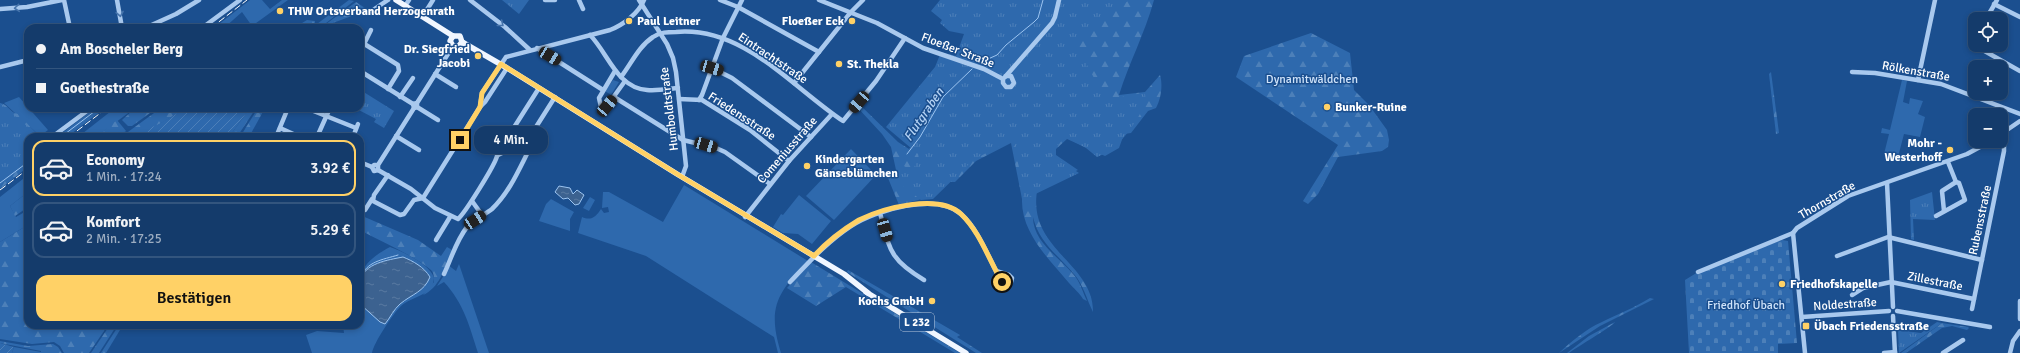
<!DOCTYPE html>
<html lang="de">
<head>
<meta charset="utf-8">
<style>
  :root { --surface:#143b6b; --page:#1d4271; --text:#f1f3f6; --muted:#9dadc1; --line:#33557e; --accent:#ffd166 }
  body { margin:0; font-family:Signika,sans-serif; background:var(--page); color:var(--text); height:100vh; display:flex; flex-direction:column; font-size:15px; white-space:nowrap }
  * { box-sizing:border-box; margin:0 }
  p { font-size:13px; color:var(--muted) }
  .icon { flex:none; width:22px; height:22px; fill:none; stroke:currentColor; stroke-width:2; stroke-linecap:round; stroke-linejoin:round }
  .map { position:relative; flex:1; overflow:hidden }
  .panel { position:absolute; left:24px; top:133px; width:340px; height:196px; display:flex; flex-direction:column; background:var(--surface); border-radius:12px; box-shadow:0 2px 6px #0003,0 0 0 1px var(--line) }
  .panel>* { flex:none }
  .guide { position:absolute; left:24px; top:24px; width:340px; height:88px; border-radius:12px; box-shadow:0 2px 6px #0003,0 0 0 1px var(--line); display:grid; align-content:center; height:88px; padding:0 12px; background:var(--surface) }
  .fabs { position:absolute; left:1968px; top:12px; display:grid; gap:8px }
  .fabs a { display:grid; place-items:center; width:40px; height:40px; border-radius:8px; background:var(--surface); box-shadow:0 2px 6px #0003,0 0 0 1px var(--line); font-size:20px }
  .end { position:absolute; width:18px; height:18px; margin:-9px; border:5px solid #ffd166; background:#111; box-shadow:0 0 0 2px #111 }
  .from { border-radius:50% }
  .bubble { position:absolute; height:28px; border-radius:12px; background:var(--surface); box-shadow:0 2px 6px #0003,0 0 0 1px var(--line); font-size:13px; font-weight:600; line-height:28px; text-align:center }
  .car { position:absolute; width:12px; height:24px; margin:-12px -6px; border-radius:5px; box-shadow:0 0 3px 1px #0007; background:linear-gradient(#222 24%,#8ab4d8 0 40%,#222 0 76%,#8ab4d8 0 86%,#222 0) }
  .guide b { display:flex; align-items:center; gap:14px; height:38px; font-size:15px }
  .guide b+b { border-top:1px solid var(--line) }
  .guide i { width:10px; height:10px; background:var(--text) }
  ul { padding:7px 0 0; list-style:none }
  li { display:flex; align-items:center; gap:12px; height:56px; margin:0 8px 6px; padding:0 4px; border:2px solid var(--line); border-radius:12px }
  li div { flex:1 }
  li b { display:block; font-size:15px }
  li em { font-style:normal; font-weight:600 }
  li.active { border-color:var(--accent) }
  li>.icon { width:36px; height:36px; stroke-width:1.5 }
  .primary-button { display:flex; gap:8px; margin-top:auto; padding:8px 12px }
  .primary-button a { flex:1; height:46px; border-radius:12px; background:var(--accent); color:#111; font-size:16px; font-weight:600; line-height:46px; text-align:center }
  .map>svg:first-child { display:block }
  .grass { fill:#2e69ad }
  .forest { fill:url(#forest-firs) }
  .cemetery { fill:url(#cemetery-stones) }
  .park { fill:url(#park-tufts) }
  .garden { fill:url(#garden-furrows) }
  .water { fill:url(#water-ripples); stroke:#9cc4f0 }
  .lines { fill:none; stroke-linecap:round; stroke-linejoin:round }
  .stream { stroke:#9cc4f0; stroke-width:1 }
  .minor { stroke:#a9c9ee; stroke-width:4.5 }
  .major { stroke:#f0f6ff; stroke-width:5.5 }
  .rail { stroke:#fff; stroke-width:1; stroke-dasharray:7 3; stroke-linecap:butt }
  .oneway { stroke:#4674ac }
  .route { stroke:#ffd166; stroke-width:5 }
  .poi-dot { fill:#ffd166; stroke:#1b4f8f; stroke-width:1.5 }
  .labels { text-anchor:middle; stroke-width:3; stroke-linejoin:round; paint-order:stroke }
  .shield { fill:#1b4f8f; stroke:#bbcadd; stroke-width:1 }
  .shield-label { font-size:11px; font-weight:bold; fill:#fff }
  .poi-label { font-size:12px; font-weight:bold; fill:#fff; stroke:#1b4f8f; text-anchor:start }
  .street-label { font-size:12px; fill:#fff; stroke:#1b4f8f }
  .park-label { font-size:12px; fill:#cfe3fa; stroke:#1b4f8f }
  .water-label { font-size:13px; font-style:italic; fill:#b5d3f5; stroke:#1b4f8f }
</style>
</head>
<body>
<div class="map">
<svg width="2020" height="353" viewBox="0 0 2020 353">
  <defs>
    <pattern id="forest-firs" width="22" height="20" patternUnits="userSpaceOnUse"><rect width="22" height="20" fill="#2e69ad"/><path d="M5 1l3.5 6h-7zM16 11l3.5 6h-7z" fill="#4d80b9"/></pattern>
    <pattern id="cemetery-stones" width="16" height="16" patternUnits="userSpaceOnUse"><rect width="16" height="16" fill="#2e69ad"/><path d="M2 7V4a2 2 0 0 1 4 0v3zM10 15v-3a2 2 0 0 1 4 0v3z" fill="#4d80b9"/></pattern>
    <pattern id="park-tufts" width="24" height="20" patternUnits="userSpaceOnUse"><rect width="24" height="20" fill="#2e69ad"/><path d="M3 7l-1-3M5 7V3M7 7l1-3M15 17l-1-3M17 17v-4M19 17l1-3" fill="none" stroke="#4d80b9"/></pattern>
    <pattern id="garden-furrows" width="10" height="10" patternUnits="userSpaceOnUse"><rect width="10" height="10" fill="#2e69ad"/><path d="M-1 1l2-2M0 10L10 0M9 11l2-2" fill="none" stroke="#4d80b9"/></pattern>
    <pattern id="water-ripples" width="26" height="14" patternUnits="userSpaceOnUse"><rect width="26" height="14" fill="#3c6290"/><path d="M2 4q2-2 4 0t4 0M15 11q2-2 4 0t4 0" fill="none" stroke="#597aa1"/></pattern>
  </defs>
  <rect width="100%" height="100%" fill="#1b4f8f"/>
  <g class="grass">
    <path d="M250,0h12l8,9 12,-9h6l-36,26 -10,-14 -18,16h-10z"/>
    <path d="M613,80l6,2 -8,13 -6,-4z"/>
    <path d="M1902,80l5,1 -4,21 6,2 1,-6 13,3 -5,13 7,3 -5,20 -16,-3 -6,23 -14,-3 5,-20 -8,-1 1,-5 8,2z"/>
    <path d="M19,97l29,33 -8,6 -36,-33z"/>
    <path d="M95,108h10l-38,29h-10z"/>
    <path d="M115,108h20l-39,29h-18z"/>
    <path d="M851,149l25,26 -42,45 -28,-24z"/>
    <path d="M28,175v17l-18,14 6,11 12,-7 -2,16 -26,16v-45z"/>
    <path d="M684,185l124,76c-31,32 -41,47 -27,92h-3l-4,-16 -128,-81 -68,-23 4,-16c9,4 14,0 19,-8l3,4 5,-1 -1,-5 -6,1 1,-16h6l54,30z"/>
    <path d="M799,195l32,26 -19,23 -14,-10 -15,-1 -10,-6 8,-13 2,1z"/>
    <path d="M590,197l5,3 -6,11 -6,-3z"/>
    <path d="M551,199l23,13 -4,7v12l-31,-10 7,-17z"/>
    <path d="M390,247c12,4 41,18 44,31 -1,18 -22,18 -33,28 -8,8 -27,36 -29,47h-60l-6,-18 11,-4 27,2 -1,-8h17c0,-11 -3,-42 1,-51 4,-12 19,-22 29,-27z"/>
    <path d="M459,264l30,89h-11c-9,-28 -14,-49 -34,-71l-7,4 9,-14 2,-7 8,6z"/>
    <path d="M14,347l27,5v1h-29z"/>
  </g>
  <g class="forest">
    <path d="M349,0l5,1 -33,26 -4,-3z"/>
    <path d="M1069,0h85c-9,33 -25,63 -35,95l26,-3 15,-17c3,10 1,24 -4,33l-8,3 -17,22 -7,1 -5,14 -14,8 -38,-17 -11,10v6l22,15 -22,10 -18,6c-14,63 56,76 55,126 -6,-12 -10,-28 -19,-38 -16,-19 -35,-31 -41,-57 0,25 26,40 40,57 7,7 10,19 14,27l-4,-2c-4,-7 -9,-10 -14,-16 -20,-24 -48,-50 -47,-84l-11,-56 -35,18 -21,21h-7l-26,17 -23,6 -11,-27 8,-8 -5,-23 -9,-13 -24,-26 2,-3 38,37 11,7 10,-13z"/>
    <path d="M356,2l12,8 -46,17z"/>
    <path d="M307,20l8,1v2l-8,5h-13z"/>
    <path d="M1311,33l39,20 4,37 15,15 18,25 2,10 -1,7 -6,4 -44,6 -20,37 -10,10 -5,-3 35,-56 -102,-68 8,-21z"/>
    <path d="M1771,72l8,61 -3,1 -7,-60z"/>
    <path d="M0,103c8,1 10,10 18,11l22,23h-12v30l-28,22z"/>
    <path d="M135,108h22l-25,18h-4l-6,-6z"/>
    <path d="M161,108h25c-19,11 -42,29 -65,29z"/>
    <path d="M250,108h6l-19,29h-8z"/>
    <path d="M258,108h7l-16,29h-9z"/>
    <path d="M117,120l9,11 -9,6h-21z"/>
    <path d="M28,192v15l-13,9 -5,-10z"/>
    <path d="M360,215l58,25 23,16 6,-9 5,3c-6,15 -12,38 -29,45l11,-13c0,-5 0,-9 -3,-12 -21,-17 -48,-27 -71,-40z"/>
    <path d="M28,217v108h80l-19,28h-25l-4,-7 -6,-4 -22,2 -32,-5v-97l26,-16z"/>
    <path d="M811,262l149,91h-5l-109,-66 -30,19 -29,-18z"/>
    <path d="M848,270l112,65 -3,2 25,16h-6l-129,-81z"/>
    <path d="M1650,298l4,1 -54,27 -41,27c13,-12 27,-24 43,-31 16,-8 32,-14 48,-24z"/>
    <path d="M1615,322c-2,4 -38,25 -46,31h-2l22,-17z"/>
    <path d="M1942,323l26,4 1,1 -2,2 -15,-4 -10,2 -36,25h-5z"/>
    <path d="M110,325h7l-18,28h-8z"/>
    <path d="M119,325h4l-17,28h-5z"/>
    <path d="M0,341l28,5 25,-2 5,3 4,6h-21v-2l-41,-8z"/>
  </g>
  <path class="cemetery" d="M1782,240l6,1 9,102 -19,1v9h-89l-4,-73 13,-8z"/>
  <g class="park">
    <path d="M502,0h27l-10,14z"/>
    <path d="M940,0h189l-28,21 -10,4 -17,16 32,59 36,-7 3,1c4,14 -21,45 -31,54 -4,4 -11,6 -17,9l-11,-9 -21,-11 -15,17 29,19 -56,27 1,-9 -11,-52 -40,21 -40,39 -12,1 -30,-23 10,-13 6,4 7,-1 5,-8 -1,-5 -32,-27 49,-60 6,-15 15,4 8,-22 -15,-3 -9,-8 2,-3 -11,-9z"/>
    <path d="M362,91l32,20 -10,17 -10,-6 2,-3 -21,-11h5v-12z"/>
    <path d="M0,103l40,34h-12v17l-28,22z"/>
    <path d="M1932,192l3,28 -22,-1 1,21 -3,-1 -1,-39z"/>
    <path d="M1937,322l5,1 -43,30 -1,-23 23,3z"/>
  </g>
  <g class="garden">
    <path d="M186,108h64l-21,29h-94l-1,-2 25,-11z"/>
    <path d="M0,343l14,4 -2,6h-12z"/>
  </g>
  <g class="water">
    <path d="M559,186l11,2 3,6 4,-4 7,5 -5,9 -4,1 -7,-7 -5,1 -8,-7z"/>
    <path d="M403,257c10,4 21,10 27,20 -6,15 -18,17 -30,27 -6,5 -10,14 -15,20l-5,-2 -20,-18c0,-8 -1,-16 0,-23 4,-18 28,-21 43,-24z"/>
  </g>
  <g class="lines">
    <g class="stream">
      <path d="M979,63l18,-8 9,-10 28,-23 4,-4 5,-18"/>
      <path d="M131,134v3"/>
      <path d="M61,137l38,-29"/>
      <path d="M907,154l13,-17 23,-40 29,-28"/>
      <path d="M0,183l28,-21"/>
      <path d="M360,278c7,-17 22,-18 38,-23"/>
    </g>
    <g class="minor">
      <path d="M64,0l6,28"/>
      <path d="M117,0l5,28"/>
      <path d="M470,0l35,27 25,23"/>
      <path d="M545,0h10"/>
      <path d="M579,0l4,9"/>
      <path d="M639,0l28,44 6,14 3,14 10,94 -4,11"/>
      <path d="M720,0l18,7 81,45"/>
      <path d="M819,0l58,23 46,25 61,21 19,10v4l3,4h5l3,-4 -3,-7h-5"/>
      <path d="M1994,4l26,13"/>
      <path d="M405,6l4,-6"/>
      <path d="M0,9l27,-2 35,-7"/>
      <path d="M373,10l15,-10"/>
      <path d="M423,16l10,-16"/>
      <path d="M1986,19l11,-19"/>
      <path d="M145,28l31,-14 23,-14"/>
      <path d="M202,28l38,-28"/>
      <path d="M590,35c18,18 27,53 57,55 10,1 21,-1 31,-2"/>
      <path d="M364,44l7,-14"/>
      <path d="M1978,45l3,4 39,22"/>
      <path d="M537,48l66,42"/>
      <path d="M360,49l2,-4h4l32,20 1,6 -11,18"/>
      <path d="M0,67l28,-7"/>
      <path d="M712,68l20,10 79,59"/>
      <path d="M360,71l53,33"/>
      <path d="M615,71l-16,27 2,9 6,-1 18,-25"/>
      <path d="M1852,72l23,1 66,11 79,30"/>
      <path d="M435,74l21,13"/>
      <path d="M621,77c10,-13 18,-31 32,-40 7,-5 15,-5 23,-5 67,-6 116,55 167,89l33,-40 29,-43"/>
      <path d="M1005,77l47,-54 3,-6 4,-17"/>
      <path d="M1918,80l17,-80"/>
      <path d="M794,83l57,-71 12,-12"/>
      <path d="M400,97l13,-19"/>
      <path d="M614,97l69,43 33,8 9,4 45,32"/>
      <path d="M679,99l23,1 48,30 39,31"/>
      <path d="M699,100l3,-5 21,-57 19,-38"/>
      <path d="M417,103l-4,1 1,4 3,-1v-4l36,-57"/>
      <path d="M417,107l21,13"/>
      <path d="M480,107l2,-14 24,-36 104,-27c13,-5 29,-17 34,-30"/>
      <path d="M306,108l50,20"/>
      <path d="M280,128l20,9"/>
      <path d="M2001,134l19,-13"/>
      <path d="M396,136l23,14"/>
      <path d="M52,137l39,-29"/>
      <path d="M276,137l12,-29"/>
      <path d="M317,137l13,-29"/>
      <path d="M353,137l5,-13"/>
      <path d="M532,141l4,-14 19,-30"/>
      <path d="M498,155l4,-2 5,-7 6,-17 26,-41"/>
      <path d="M360,162l12,5"/>
      <path d="M378,165h-4l-2,2 2,4 4,-1v-5l36,-57"/>
      <path d="M378,170l33,19 24,19 23,11c7,-6 37,-54 39,-63 3,-9 5,-18 14,-23"/>
      <path d="M388,175l-14,20 -1,6 27,14 4,-1 10,-14 9,-2"/>
      <path d="M1887,183l6,124"/>
      <path d="M423,198l57,-91 5,-5 22,-34"/>
      <path d="M472,201l10,14"/>
      <path d="M365,210l7,-11"/>
      <path d="M1944,211l-2,-20 14,-9"/>
      <path d="M880,213c10,37 9,46 44,67"/>
      <path d="M1936,216l29,-16 -6,-17 -3,-1 -8,-20"/>
      <path d="M745,217l44,-56 43,-47"/>
      <path d="M1793,233l12,120"/>
      <path d="M436,240l14,-23"/>
      <path d="M1837,256l51,-19 94,23"/>
      <path d="M1698,272l95,-39 4,-5 51,-32 119,-42 24,-13"/>
      <path d="M444,274c8,-17 12,-33 23,-47 7,-9 18,-12 25,-18 18,-17 28,-42 39,-63"/>
      <path d="M790,282c19,-20 38,-41 61,-56 24,-16 86,-34 110,-12 19,17 28,46 41,68l6,2 3,-2 1,-4 -3,-3 -13,-4"/>
      <path d="M1852,295l11,-7 28,-6 83,17"/>
      <path d="M2020,301v18"/>
      <path d="M1972,309l32,-158v-8l-3,-6"/>
      <path d="M1897,311l93,16"/>
      <path d="M1893,316l2,37"/>
      <path d="M1802,317l87,-6"/>
      <path d="M1884,353l11,-1"/>
      <path d="M1943,353l20,-13"/>
      <path d="M2010,353l3,-12 7,-10"/>
    </g>
    <g class="major">
      <path d="M396,0l57,36"/>
      <path d="M453,36l-3,5 3,5 5,1 4,-5"/>
      <path d="M453,36h7l2,6"/>
      <path d="M462,42l45,26 170,106 167,100 24,19"/>
      <path d="M866,292l100,61"/>
    </g>
    <g class="rail">
      <path d="M211,28l36,-28"/>
      <path d="M69,137l38,-29"/>
      <path d="M0,190l28,-21"/>
    </g>
  </g>
  <defs><path id="oneway-chevron" d="M-2-3.5L2.5 0L-2 3.5" fill="none" stroke-width="1.6" stroke-linecap="round" stroke-linejoin="round"/></defs>
  <g class="oneway">
    <use href="#oneway-chevron" transform="translate(17 8) rotate(175)"/>
    <use href="#oneway-chevron" transform="translate(120 14) rotate(80)"/>
    <use href="#oneway-chevron" transform="translate(501 24) rotate(39)"/>
  </g>
  <g class="lines">
    <path class="route" d="M460,140l20,-33 2,-14 19,-29 176,110 137,82c12,-13 30,-27 45,-36 24,-12 80,-27 102,-6 19,18 28,46 41,68"/>
  </g>
  <g class="poi-dot">
    <circle cx="280" cy="11" r="4"/>
    <circle cx="629" cy="21" r="4"/>
    <circle cx="852" cy="21" r="4"/>
    <circle cx="478" cy="56" r="4"/>
    <circle cx="839" cy="64" r="4"/>
    <circle cx="1327" cy="107" r="4"/>
    <circle cx="1950" cy="150" r="4"/>
    <circle cx="807" cy="166" r="4"/>
    <circle cx="1782" cy="284" r="4"/>
    <circle cx="932" cy="301" r="4"/>
    <rect x="1802" y="322" width="8" height="8" rx="2"/>
  </g>
  <g class="labels">
    <rect class="shield" x="900" y="313" width="34" height="18" rx="3"/>
    <g class="shield-label">
      <text x="917" y="326">L 232</text>
    </g>
    <g class="poi-label">
      <text x="288" y="15">THW Ortsverband Herzogenrath</text>
      <text x="637" y="25">Paul Leitner</text>
      <text x="844" y="25" text-anchor="end">Floeßer Eck</text>
      <text x="470" y="53" text-anchor="end">Dr. Siegfried<tspan x="470" dy="14">Jacobi</tspan></text>
      <text x="847" y="68">St. Thekla</text>
      <text x="1335" y="111">Bunker-Ruine</text>
      <text x="1942" y="147" text-anchor="end">Mohr -<tspan x="1942" dy="14">Westerhoff</tspan></text>
      <text x="815" y="163">Kindergarten<tspan x="815" dy="14">Gänseblümchen</tspan></text>
      <text x="1790" y="288">Friedhofskapelle</text>
      <text x="924" y="305" text-anchor="end">Kochs GmbH</text>
      <text x="1814" y="330">Übach Friedensstraße</text>
    </g>
    <g class="street-label">
      <text transform="translate(958 50) rotate(21)" y="4">Floeßer Straße</text>
      <text transform="translate(773 58) rotate(34)" y="4">Eintrachtstraße</text>
      <text transform="translate(1916 71) rotate(10)" y="4">Rölkenstraße</text>
      <text transform="translate(669 109) rotate(-97)" y="4">Humboldtstraße</text>
      <text transform="translate(742 116) rotate(33)" y="4">Friedensstraße</text>
      <text transform="translate(787 150) rotate(-49)" y="4">Comeniusstraße</text>
      <text transform="translate(1827 200) rotate(-30)" y="4">Thornstraße</text>
      <text transform="translate(1980 220) rotate(-78)" y="4">Rubensstraße</text>
      <text transform="translate(1935 281) rotate(11)" y="4">Zillestraße</text>
      <text transform="translate(1845 304) rotate(-4)" y="4">Noldestraße</text>
    </g>
    <g class="park-label">
      <text x="1312" y="83">Dynamitwäldchen</text>
      <text x="1746" y="309">Friedhof Übach</text>
    </g>
    <g class="water-label">
      <text transform="translate(923 114) rotate(-56)" y="5">Flutgraben</text>
    </g>
  </g>
</svg>
<div class="fabs">
<a><svg class="icon" aria-label="locate" viewBox="0 0 24 24"><circle cx="12" cy="12" r="6"/><path d="M12 2v4M12 18v4M2 12h4M18 12h4"/></svg></a>
<a>+</a>
<a>−</a>
</div>
<i class="end from" style="left:1002px;top:282px"></i>
<i class="end" style="left:460px;top:140px"></i>
<div class="bubble" style="left:474px;top:126px;width:74px">4 Min.</div>
<i class="car" style="left:550px;top:56px;rotate:121deg"></i>
<i class="car" style="left:712px;top:68px;rotate:106deg"></i>
<i class="car" style="left:859px;top:102px;rotate:221deg"></i>
<i class="car" style="left:607px;top:106px;rotate:40deg"></i>
<i class="car" style="left:706px;top:145px;rotate:106deg"></i>
<i class="car" style="left:475px;top:220px;rotate:57deg"></i>
<i class="car" style="left:885px;top:230px;rotate:164deg"></i>
<div class="guide">
<b><i class="from"></i>Am Boscheler Berg</b>
<b><i></i>Goethestraße</b>
</div>
<section class="panel">
<ul>
<li class="active"><svg class="icon" aria-label="car" viewBox="0 0 24 24"><path d="M5 17H2v-5l4-1 3-4h7l3 4 3 1v5h-3M9 17h6M6 11h13"/><circle cx="7" cy="17" r="2"/><circle cx="17" cy="17" r="2"/></svg><div><b>Economy</b><p>1 Min. · 17:24</p></div><em>3.92 €</em></li>
<li><svg class="icon" aria-label="car" viewBox="0 0 24 24"><path d="M5 17H2v-5l4-1 3-4h7l3 4 3 1v5h-3M9 17h6M6 11h13"/><circle cx="7" cy="17" r="2"/><circle cx="17" cy="17" r="2"/></svg><div><b>Komfort</b><p>2 Min. · 17:25</p></div><em>5.29 €</em></li>
</ul>
<div class="primary-button"><a>Bestätigen</a></div>
</section>
</div>
</body>
</html>
